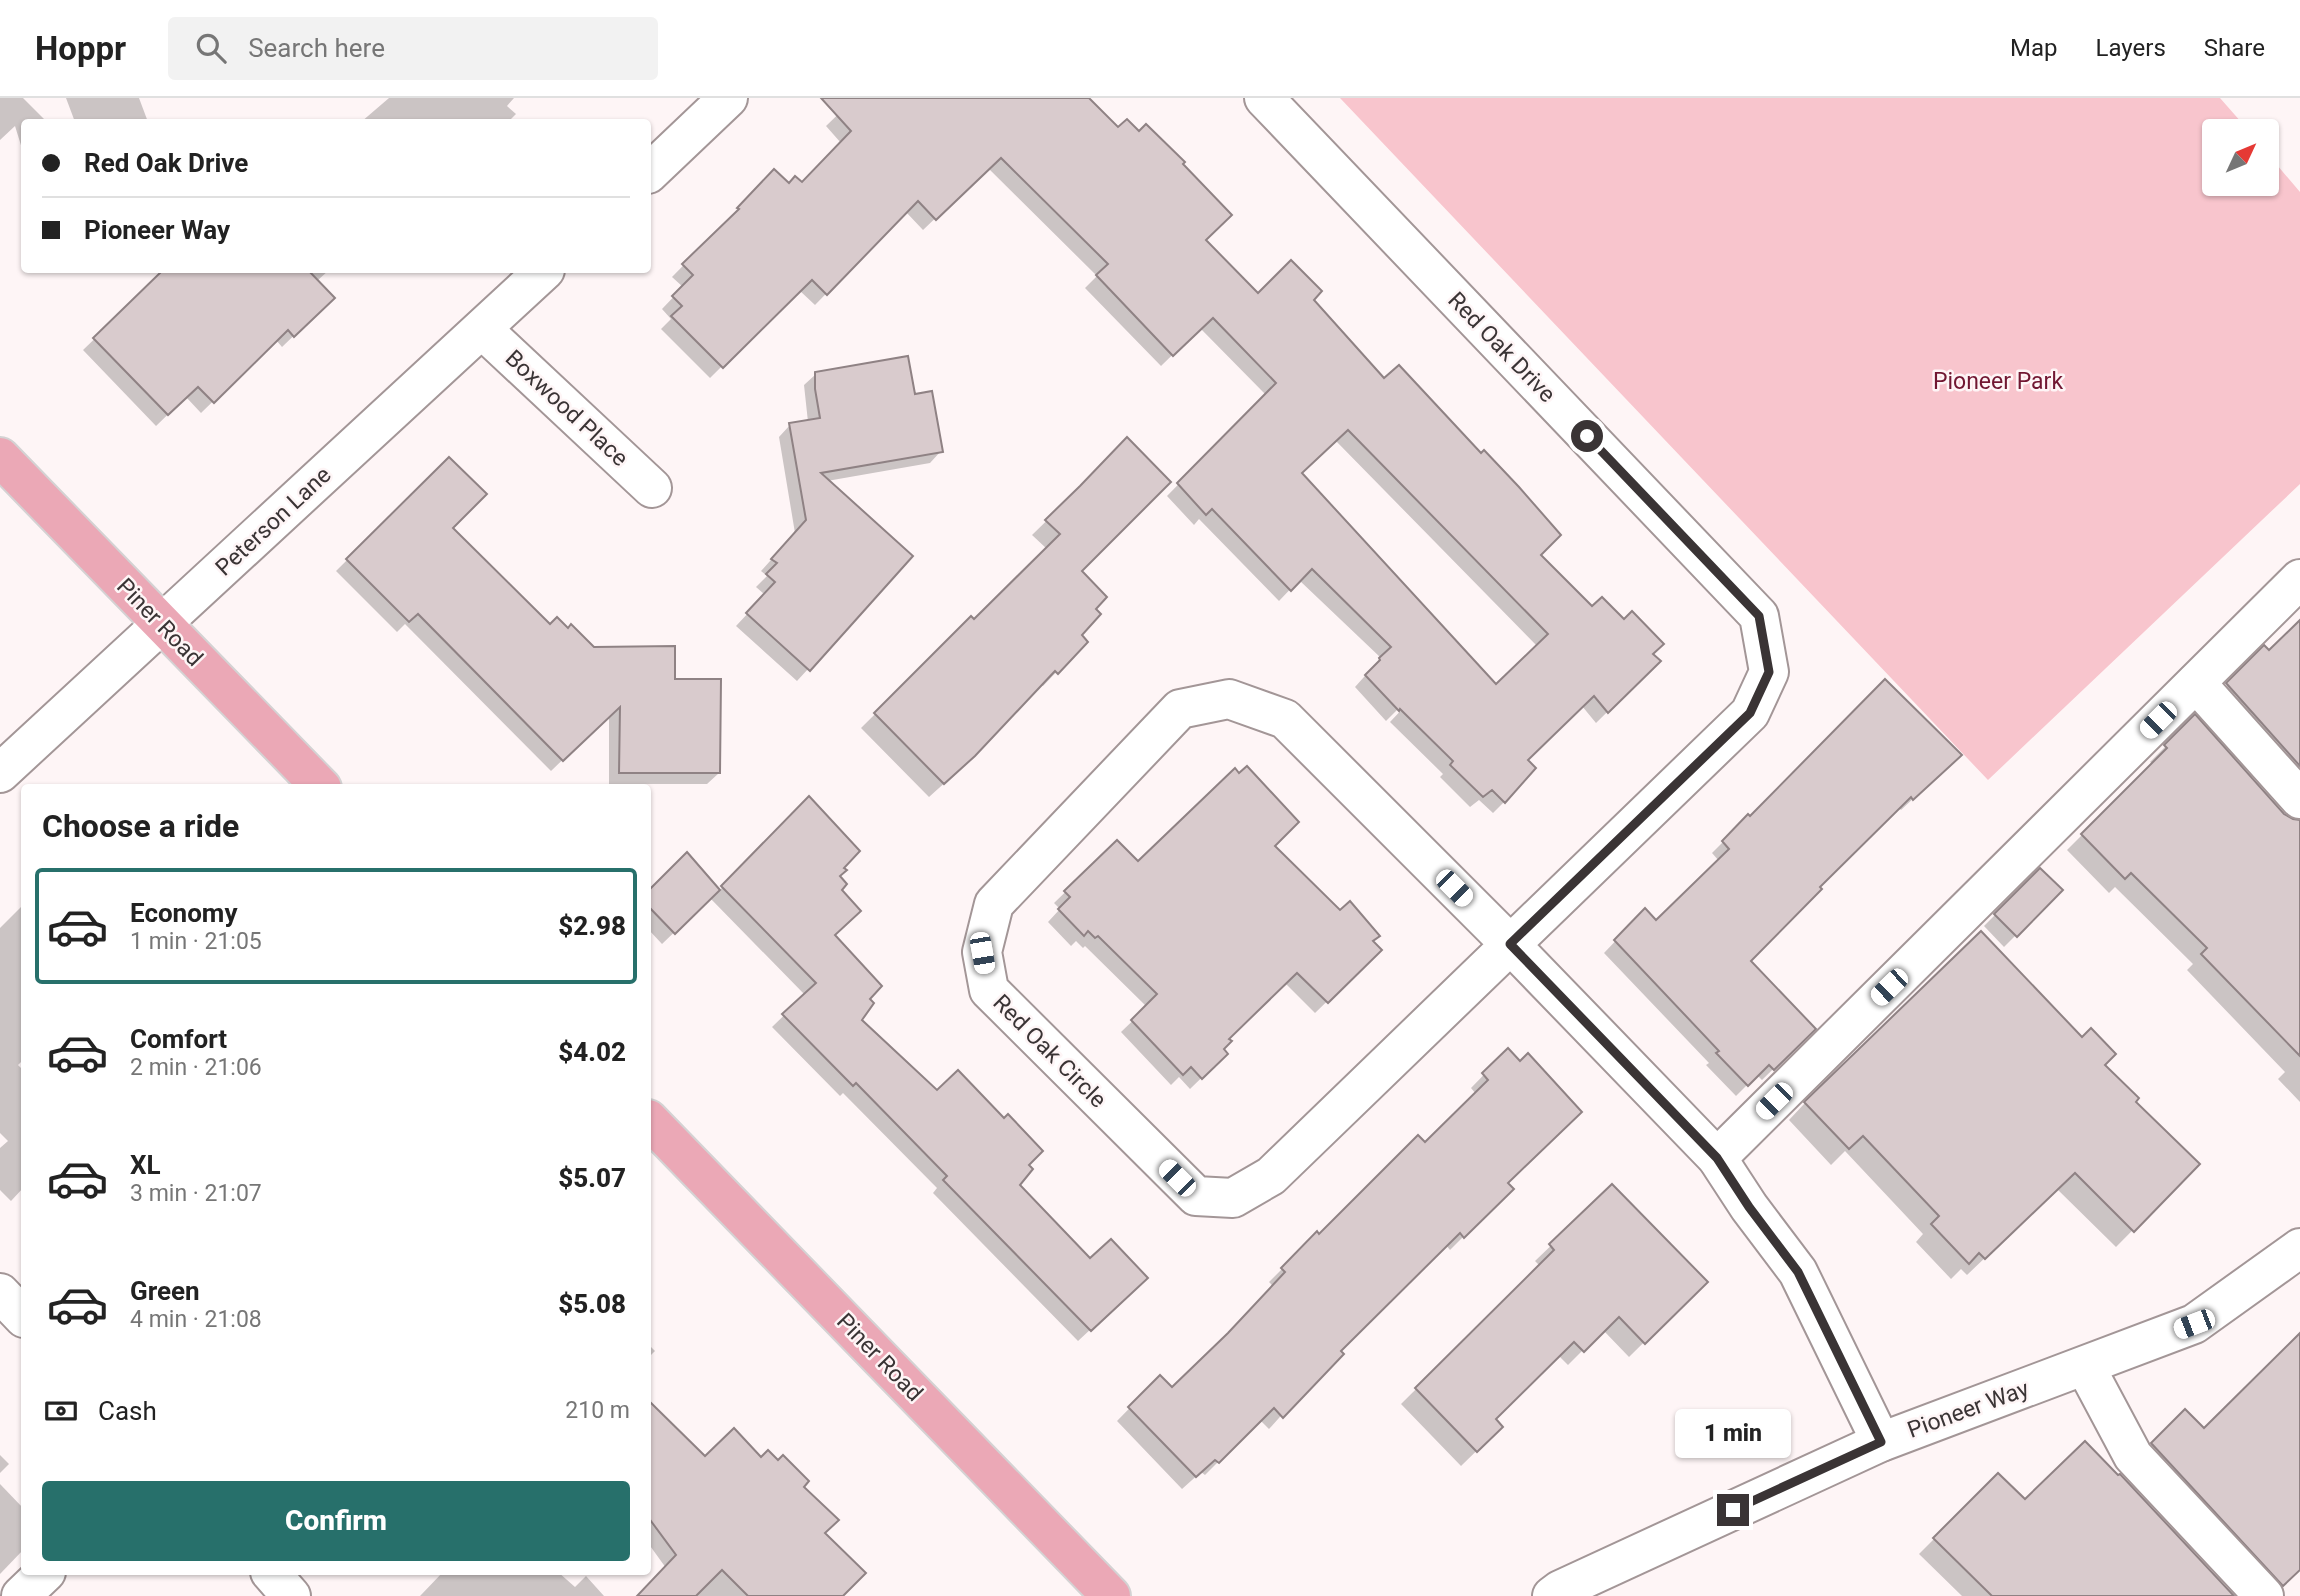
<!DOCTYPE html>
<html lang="en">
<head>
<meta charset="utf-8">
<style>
  :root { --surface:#fff; --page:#f2f2f2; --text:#222; --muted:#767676; --line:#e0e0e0; --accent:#27706b }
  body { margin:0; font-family:Roboto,sans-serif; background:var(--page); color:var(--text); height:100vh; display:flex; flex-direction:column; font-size:26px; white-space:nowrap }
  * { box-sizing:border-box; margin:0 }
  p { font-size:23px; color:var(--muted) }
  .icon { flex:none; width:38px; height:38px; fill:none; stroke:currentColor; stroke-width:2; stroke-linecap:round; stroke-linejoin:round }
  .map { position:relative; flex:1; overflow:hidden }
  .sheet { position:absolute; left:21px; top:686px; width:630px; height:791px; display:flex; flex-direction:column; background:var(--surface); border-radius:7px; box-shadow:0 2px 5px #0004 }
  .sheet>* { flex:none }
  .top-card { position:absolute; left:21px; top:21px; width:630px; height:154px; border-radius:7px; box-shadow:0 2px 5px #0004; display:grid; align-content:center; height:154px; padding:0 21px; background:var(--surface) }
  .needle { width:46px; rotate:46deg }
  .fabs { position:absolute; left:2202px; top:21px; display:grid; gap:14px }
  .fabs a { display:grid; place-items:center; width:77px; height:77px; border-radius:7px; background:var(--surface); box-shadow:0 2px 5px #0004; font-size:35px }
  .end { position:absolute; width:32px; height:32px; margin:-16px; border:9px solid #3a3435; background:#fff; box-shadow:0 0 0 4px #fff }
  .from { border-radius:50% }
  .bubble { position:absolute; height:49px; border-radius:7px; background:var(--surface); box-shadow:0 2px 5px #0004; font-size:23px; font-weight:800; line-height:49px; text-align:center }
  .car { position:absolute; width:21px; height:42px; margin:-21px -10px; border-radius:9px; box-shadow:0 0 5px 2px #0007; background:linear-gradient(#fff 24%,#345 0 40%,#fff 0 76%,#345 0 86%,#fff 0) }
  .top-card b { display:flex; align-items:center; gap:24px; height:66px; font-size:26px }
  .top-card b+b { border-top:2px solid var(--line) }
  .top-card i { width:18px; height:18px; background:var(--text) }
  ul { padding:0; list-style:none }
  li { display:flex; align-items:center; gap:21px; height:116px; margin:0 14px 10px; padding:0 7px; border:4px solid transparent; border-radius:7px }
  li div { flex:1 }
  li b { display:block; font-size:26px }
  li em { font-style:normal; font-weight:800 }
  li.current { border-color:var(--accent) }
  li>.icon { width:63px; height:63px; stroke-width:1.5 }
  h2 { padding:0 21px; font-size:32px; line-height:84px }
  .pay { display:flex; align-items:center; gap:18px; height:77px; padding:0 21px; font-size:26px }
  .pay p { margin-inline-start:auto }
  .action { display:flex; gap:14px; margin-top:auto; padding:14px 21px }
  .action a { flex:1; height:80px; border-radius:7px; background:var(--accent); color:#fff; font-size:28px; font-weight:800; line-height:80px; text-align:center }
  header { display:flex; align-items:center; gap:42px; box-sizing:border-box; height:98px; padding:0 35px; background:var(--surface); border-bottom:2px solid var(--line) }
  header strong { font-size:33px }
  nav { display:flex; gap:38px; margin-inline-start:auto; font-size:24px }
  .search { width:490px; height:63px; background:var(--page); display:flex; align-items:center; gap:18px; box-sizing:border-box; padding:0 24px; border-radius:7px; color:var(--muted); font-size:26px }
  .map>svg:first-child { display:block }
  .green { fill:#f8c5cd }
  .shadow { fill:#0003; fill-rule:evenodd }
  .building { fill:#d9cbcd; stroke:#8f8284; stroke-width:2; fill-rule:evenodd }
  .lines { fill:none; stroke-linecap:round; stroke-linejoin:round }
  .minor-casing { stroke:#a39697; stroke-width:42 }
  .major-casing { stroke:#d4d2d3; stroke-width:42 }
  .minor { stroke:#fff; stroke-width:38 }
  .major { stroke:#eba8b6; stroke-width:38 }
  .route { stroke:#3a3435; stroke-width:9 }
  .labels { text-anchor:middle; stroke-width:5; stroke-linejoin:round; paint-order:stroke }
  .street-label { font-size:23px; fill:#3a3435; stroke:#fef5f6 }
  .park-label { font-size:23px; fill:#711732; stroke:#fef5f6 }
</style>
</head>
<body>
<header>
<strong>Hoppr</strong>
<div class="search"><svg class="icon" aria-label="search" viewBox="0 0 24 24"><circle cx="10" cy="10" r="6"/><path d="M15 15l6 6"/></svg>Search here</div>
<nav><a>Map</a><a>Layers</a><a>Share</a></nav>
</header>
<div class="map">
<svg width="2300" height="1498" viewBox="0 0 2300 1498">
  <rect width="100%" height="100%" fill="#fef5f6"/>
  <path class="green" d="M1340,0h880l29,33h-35v53h52v-32l34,40v292l-312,296z"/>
  <g class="shadow">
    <path d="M0,0h23l24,24h-23v33l-9,-29 -15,14z"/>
    <path d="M66,0h73l9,24h-73z"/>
    <path d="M389,0h125l-7,8 9,8 -8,8h-147z"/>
    <path d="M855,0h231l32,31 21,5 42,30 23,76 54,55 54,5 227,255 53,54 67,52 -63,62 -14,-17 -57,55 -21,41 -11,11 -14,-13 -9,7 -30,-30 3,-3 -53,-52 17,-18 -2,-2 -19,19 -31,-34 26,-29 -82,-78 -20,21 -80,-82 -5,6 -27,-29 99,-101 -66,-67 -39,38 -76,-78 12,-12 -109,-108 -65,62 -17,-18 -91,93 -16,-15 -89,88 -49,-49 10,-10 -9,-10 21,-22 -11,-10 103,-105 13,13 14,-1 39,-41 -15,-17zM1335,342l203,207 -42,40 -196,-213z"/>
    <path d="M166,172h163l-12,11 16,17 -51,49 -6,-7 -75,73 -15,-16 -30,29 -73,-76z"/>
    <path d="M816,276l97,22 28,55 -11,12 -103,18 84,76 -114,124 -61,-55 29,-31 -9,-8 11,-11 -6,-5 34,-38 -16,-96 11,-12 18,-3 -4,-37z"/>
    <path d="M449,361l1,69 100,98 17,4 26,18 80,33 46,92 -12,11h-98v-69l-58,56 -146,-147 -8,8 -61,-61z"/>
    <path d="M1074,396l6,77v64l5,7 -42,44 -3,-2 -81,86 -30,27 -68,-69 110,-109 3,3 73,-73 -15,-14z"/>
    <path d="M2300,524v176l-88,-98 52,-52 5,5z"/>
    <path d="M2195,619l88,98 17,7v280l-22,-23 7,-7 -98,-102 6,-6 -78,-77 -6,6 -42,-43 86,-86 -3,-2z"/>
    <path d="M1948,668l-47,44 -3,-3 -81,80 -69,74 66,68 -52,51 -5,-5 -21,21 -30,-31 3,-2 -105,-110 41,-43 10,12 64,-61 -7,-8 36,-36z"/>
    <path d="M809,701l33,69 -4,9 2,13 -8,46 36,63 -8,21 77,72 89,73 -9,20 73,76 44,28 -56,52 -145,-148 4,-5 -94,-95 -3,3 -68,-69 33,-32 -95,-97 -48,46 -14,-15v-36l39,-39 32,37z"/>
    <path d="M1117,744l21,22 134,-18 108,104 -65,63 -30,-30 -58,56 -6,10 5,5 -36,35 -11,-12 -8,8 -50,-53 26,-25 -62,-61 -2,2 -7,-7 -5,5 -23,-24 12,-13 -6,-6z"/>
    <path d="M2040,772l21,20 -57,57 -20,-21z"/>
    <path d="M24,806v155l-6,6 6,6v116l-13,14 -11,-11v-42l8,-7 -8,-8v-205z"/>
    <path d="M1508,952l-3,133 6,6 -61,61 -4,-5 -107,106 -70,78 -9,-9 -55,55 -4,-3 -19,17 -65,-68 43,-44 12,12 47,-45 54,-58 -4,-4 48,-48 3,2 105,-91 51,-51 -5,-6z"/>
    <path d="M2103,967l30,37 65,62 -82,83 -59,-58 -90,86 -6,-6 -10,10 -35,-37 7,-8 -78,-83 -14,14 -42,-45 16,-17z"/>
    <path d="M1612,1089l93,95 -76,75 -26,-27 -35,35 -10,-10 -64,64 7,8 -40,39 -60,-62 139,-138 -5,-5z"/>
    <path d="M648,1246l7,7 -7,7z"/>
    <path d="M2300,1264v206l-29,28 -134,-137 48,-48 19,19z"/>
    <path d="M648,1304l57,57h56l40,28 22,46 17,63h-201l27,-28 -18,-25z"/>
    <path d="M0,1357l9,9 -9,9z"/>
    <path d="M1998,1377l27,27 209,94h-272l-43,-42z"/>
    <path d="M0,1386l24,25v40l-24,25z"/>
    <path d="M443,1474h115l17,15 11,-11 18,20h-184z"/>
  </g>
  <g class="building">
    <path d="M821,0h268l29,29 9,-8 12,12 7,-7 39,38 -2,2 49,51 -26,25 52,53 33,-33 31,31 -8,9 70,78 15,-13 82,88 3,-3 35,37 42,48 -20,20 51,51 10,-9 22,22 8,-8 32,33 -11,10 8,7 -53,52 -14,-17 -66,64 8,8 -31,35 -13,-13 -9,7 -33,-32 3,-4 -53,-52 -1,2 -34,-36 15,-15 -1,-2 12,-11 -79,-78 -21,22 -79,-82 -6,6 -29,-32 99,-100 -63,-65 -40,38 -77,-81 12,-11 -107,-106 -65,62 -18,-19 -91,94 -15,-15 -89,88 -52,-52 11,-10 -10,-10 21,-21 -11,-11 57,-55 -2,-1 37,-39 15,14 6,-7 7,6 49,-51zM1348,332l200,204 -52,50 -194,-211z"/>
    <path d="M163,172h145l27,28 -41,39 -6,-7 -74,73 -16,-16 -30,28 -75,-77z"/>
    <path d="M908,258l7,38 17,-3 11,61 -122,21 92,83 -103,115 -64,-58 29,-31 -9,-8 11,-11 -6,-4 35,-39 -17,-97 31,-5 -5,-29v-17z"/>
    <path d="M1127,339l44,45 -89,89 25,26 -11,12 5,5 -19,21 6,7 -30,32 -3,-3 -80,85 -31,28 -70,-71 97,-97 3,3 86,-85 -15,-14 35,-34z"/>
    <path d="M449,359l38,37 -34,34 97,96 7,-7 11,11 3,-4 23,23 81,-1v33h46l-1,94h-101l1,-66 -57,54 -145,-147 -9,8 -63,-63z"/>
    <path d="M2300,522v146l-74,-83 38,-38 5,5z"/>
    <path d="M1885,581l77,76 -49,45 -2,-3 -91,90 2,2 -71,72 65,68 -42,41 -5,-5 -21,21 -32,-33 3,-2 -105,-111 31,-32 11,12 73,-71 -7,-8 26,-27 2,2z"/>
    <path d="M2195,616l89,100 9,5 7,1v236l-99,-102 6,-6 -76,-75 -6,6 -44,-45 86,-86 -3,-3z"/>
    <path d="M1247,668l52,56 -24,24 65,64 10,-9 30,35 -7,5 9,9 -54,53 -31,-30 -68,66 3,2 -8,8 4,5 -26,25 -11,-12 -8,8 -52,-55 26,-26 -59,-58 -3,2 -7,-7 -4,5 -26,-27 12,-12 -6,-6 53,-51 21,21 97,-93 4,5z"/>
    <path d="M809,698l51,55 -16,17 3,2 -7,6 7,8 -5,6 19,21 -26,24 47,51 -12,13 4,4 -12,17 75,70 21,-20 46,48 4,-4 35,37 -14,14 4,4 -13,16 70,73 21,-19 37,39 -57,53 -148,-151 4,-4 -91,-93 -3,3 -71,-72 34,-31 -95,-97z"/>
    <path d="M687,754l33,38 -45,44 -27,-28v-15z"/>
    <path d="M2040,770l23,22 -46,47 -23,-23z"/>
    <path d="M1981,833l101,106 9,-9 25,26 -11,11 34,33 -3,4 64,62 -66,68 -59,-59 -90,86 -6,-6 -10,11 -38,-40 8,-8 -76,-80 -14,13 -45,-47z"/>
    <path d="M1508,950l12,13 8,-8 54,59 -74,71 6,6 -50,49 -4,-5 -119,118 3,3 -61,64 -9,-10 -55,55 -4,-3 -19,17 -68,-70 32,-32 12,12 56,-54 57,-61 -4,-4 36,-37 2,3 99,-99 7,7 63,-62 -6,-7z"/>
    <path d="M1612,1086l96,98 -63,62 -26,-27 -35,35 -10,-10 -78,77 7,8 -26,25 -62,-64 139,-138 -5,-6z"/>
    <path d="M2300,1235v237l-17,16 -132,-143 34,-34 19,19z"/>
    <path d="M648,1302l57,56 29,-28 27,29 7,-7 10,10 5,-5 26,26 -5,6 35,33 -14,13 41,40 -23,23h-95l-26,-26 -26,26h-59l39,-41 -28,-38z"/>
    <path d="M2085,1343l33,34 2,-1 114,122h-242l-59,-58 65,-65 27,26z"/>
  </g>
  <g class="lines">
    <g class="minor-casing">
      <g id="minor">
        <path d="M1264,0l495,518 10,56 -19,41 -479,463 -38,22 -37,-2 -207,-206 -7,-38 12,-48 186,-195 49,-10 56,20 225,225 207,214 32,49 49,65 83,170"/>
        <path d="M648,76l80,-76"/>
        <path d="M482,231l170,159"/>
        <path d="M2196,585l104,116"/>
        <path d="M0,675l545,-503"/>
        <path d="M1717,1060l583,-579"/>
        <path d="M0,1195l24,25"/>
        <path d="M2085,1268l48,90 131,140"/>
        <path d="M270,1474l21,24"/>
        <path d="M21,1498l25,-24"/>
        <path d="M1552,1498l8,-6 321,-148 313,-118 106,-76"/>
      </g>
    </g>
    <g class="major-casing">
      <g id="major">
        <path d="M0,359l322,331"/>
        <path d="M648,1021l463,477"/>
      </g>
    </g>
    <use href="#minor" class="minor"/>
    <use href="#major" class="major"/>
  </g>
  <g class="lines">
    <path class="route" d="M1587,338l172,180 10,56 -19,41 -240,231 207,214 32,49 49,65 83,170 -148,68"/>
  </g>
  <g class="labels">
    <g class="street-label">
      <text transform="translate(1502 249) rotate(46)" y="8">Red Oak Drive</text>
      <text transform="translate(567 310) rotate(43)" y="8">Boxwood Place</text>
      <text transform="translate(273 423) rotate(-43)" y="8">Peterson Lane</text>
      <text transform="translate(160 524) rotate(46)" y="8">Piner Road</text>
      <text transform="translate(1050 953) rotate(45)" y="8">Red Oak Circle</text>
      <text transform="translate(880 1259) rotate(46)" y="8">Piner Road</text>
      <text transform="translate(1968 1311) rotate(-20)" y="8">Pioneer Way</text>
    </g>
    <g class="park-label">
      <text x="1998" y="291">Pioneer Park</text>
    </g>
  </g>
</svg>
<div class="fabs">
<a><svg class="needle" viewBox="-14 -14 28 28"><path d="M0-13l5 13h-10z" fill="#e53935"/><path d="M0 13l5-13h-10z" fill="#767676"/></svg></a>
</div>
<i class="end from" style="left:1587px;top:338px"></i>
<i class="end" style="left:1733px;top:1412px"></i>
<div class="bubble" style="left:1675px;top:1311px;width:116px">1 min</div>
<i class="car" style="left:2158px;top:622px;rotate:225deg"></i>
<i class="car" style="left:1454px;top:790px;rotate:135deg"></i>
<i class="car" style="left:982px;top:855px;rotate:170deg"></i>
<i class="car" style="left:1889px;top:889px;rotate:226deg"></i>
<i class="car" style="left:1774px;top:1003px;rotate:225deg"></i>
<i class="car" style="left:1177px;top:1080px;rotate:315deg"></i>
<i class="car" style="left:2194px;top:1226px;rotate:249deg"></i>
<div class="top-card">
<b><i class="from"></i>Red Oak Drive</b>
<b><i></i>Pioneer Way</b>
</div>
<section class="sheet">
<h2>Choose a ride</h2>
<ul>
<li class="current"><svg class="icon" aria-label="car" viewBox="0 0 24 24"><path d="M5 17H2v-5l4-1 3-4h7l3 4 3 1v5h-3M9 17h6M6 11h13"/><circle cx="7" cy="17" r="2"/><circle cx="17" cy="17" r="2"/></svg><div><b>Economy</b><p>1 min · 21:05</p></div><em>$2.98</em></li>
<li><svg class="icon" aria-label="car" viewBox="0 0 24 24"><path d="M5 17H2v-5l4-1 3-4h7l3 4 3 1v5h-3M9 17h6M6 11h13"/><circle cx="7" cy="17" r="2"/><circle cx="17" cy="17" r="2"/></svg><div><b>Comfort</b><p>2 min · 21:06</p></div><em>$4.02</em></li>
<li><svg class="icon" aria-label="car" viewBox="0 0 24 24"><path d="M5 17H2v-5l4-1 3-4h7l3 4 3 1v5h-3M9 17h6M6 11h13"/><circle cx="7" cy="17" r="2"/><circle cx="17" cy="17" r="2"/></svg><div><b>XL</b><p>3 min · 21:07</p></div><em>$5.07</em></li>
<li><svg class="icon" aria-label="car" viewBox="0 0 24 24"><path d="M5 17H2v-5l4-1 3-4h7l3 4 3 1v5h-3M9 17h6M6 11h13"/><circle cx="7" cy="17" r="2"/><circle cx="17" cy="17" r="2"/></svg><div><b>Green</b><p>4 min · 21:08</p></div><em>$5.08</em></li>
</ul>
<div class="pay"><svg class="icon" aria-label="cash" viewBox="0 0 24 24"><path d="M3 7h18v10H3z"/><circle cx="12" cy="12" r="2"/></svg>Cash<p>210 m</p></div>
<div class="action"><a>Confirm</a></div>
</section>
</div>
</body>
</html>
